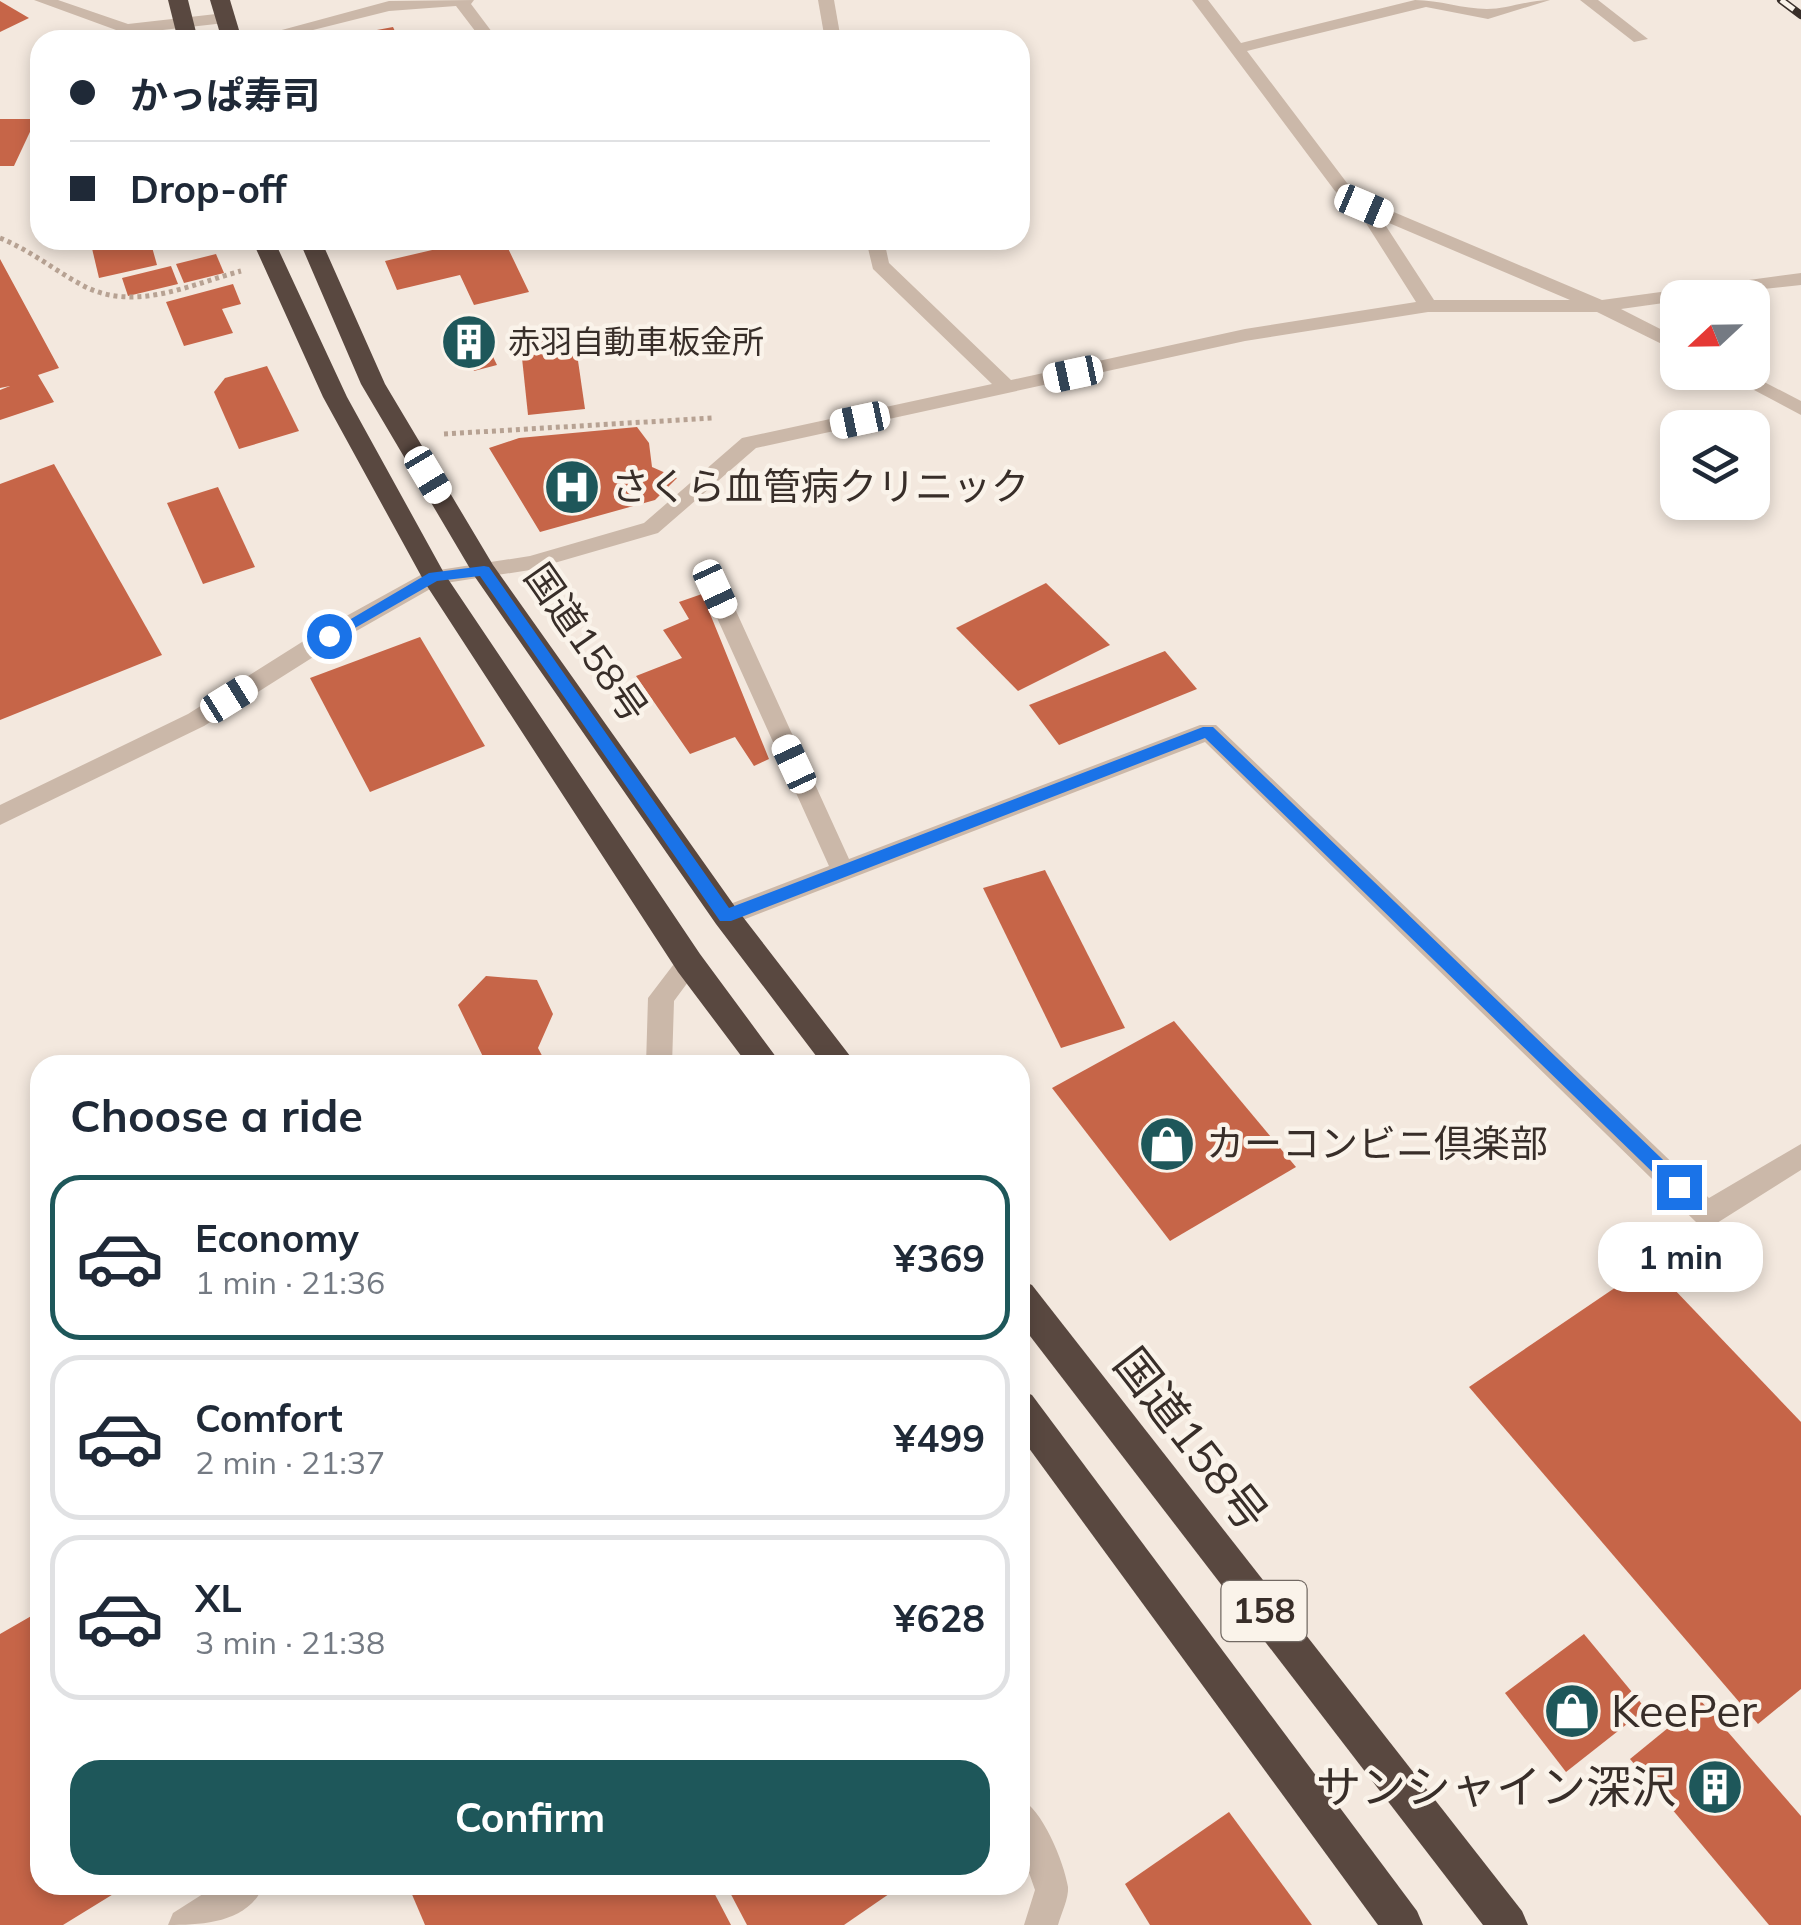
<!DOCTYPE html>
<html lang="en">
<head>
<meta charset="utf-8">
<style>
  :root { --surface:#fff; --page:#f2f2f3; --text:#1f2937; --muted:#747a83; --line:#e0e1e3; --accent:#1e575a }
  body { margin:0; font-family:Mulish,"Noto Sans JP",sans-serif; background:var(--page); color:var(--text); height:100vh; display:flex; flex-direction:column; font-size:38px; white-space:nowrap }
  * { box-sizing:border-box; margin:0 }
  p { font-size:32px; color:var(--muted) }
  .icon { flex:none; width:55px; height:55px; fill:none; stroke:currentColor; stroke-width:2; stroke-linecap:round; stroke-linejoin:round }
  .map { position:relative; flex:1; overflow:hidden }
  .side { position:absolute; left:30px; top:1055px; width:1000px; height:840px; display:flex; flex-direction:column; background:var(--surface); border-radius:30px; box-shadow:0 5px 15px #0003 }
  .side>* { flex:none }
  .top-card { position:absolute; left:30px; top:30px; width:1000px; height:220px; border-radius:30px; box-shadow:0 5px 15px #0003; display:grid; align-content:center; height:220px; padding:0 40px; background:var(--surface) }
  .needle { width:65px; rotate:248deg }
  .buttons { position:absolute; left:1660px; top:280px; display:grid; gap:20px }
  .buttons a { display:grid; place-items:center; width:110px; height:110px; border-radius:20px; background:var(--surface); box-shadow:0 5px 15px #0003; font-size:50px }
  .end { position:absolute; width:45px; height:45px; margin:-22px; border:12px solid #1a73e8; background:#fff; box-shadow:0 0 0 5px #fff }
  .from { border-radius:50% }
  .bubble { position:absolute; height:70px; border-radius:30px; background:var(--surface); box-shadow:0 5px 15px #0003; font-size:32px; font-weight:700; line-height:70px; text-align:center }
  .car { position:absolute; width:30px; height:60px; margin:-30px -15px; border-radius:12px; box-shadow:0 0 8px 2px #0007; background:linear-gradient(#fff 24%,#345 0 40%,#fff 0 76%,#345 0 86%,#fff 0) }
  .top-card b { display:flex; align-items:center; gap:35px; height:95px; font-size:38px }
  .top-card b+b { border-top:2px solid var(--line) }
  .top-card i { width:25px; height:25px; background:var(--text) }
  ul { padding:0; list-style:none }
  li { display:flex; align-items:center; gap:30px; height:165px; margin:0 20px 15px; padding:0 20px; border:5px solid var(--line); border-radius:30px }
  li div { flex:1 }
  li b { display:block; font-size:38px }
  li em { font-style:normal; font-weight:700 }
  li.active { border-color:var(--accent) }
  li>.icon { width:90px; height:90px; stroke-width:1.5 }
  h2 { padding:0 40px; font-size:45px; line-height:120px }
  .cta { display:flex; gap:20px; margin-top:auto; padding:20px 40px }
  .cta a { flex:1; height:115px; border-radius:30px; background:var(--accent); color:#fff; font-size:40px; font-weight:700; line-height:115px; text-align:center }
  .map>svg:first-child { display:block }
  .building { fill:#c66548 }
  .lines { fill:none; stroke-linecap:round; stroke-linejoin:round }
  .path { stroke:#b7a293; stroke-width:5; stroke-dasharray:4 4; stroke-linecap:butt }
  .minor { fill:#cbb8a9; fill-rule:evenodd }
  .highway { fill:#594840; fill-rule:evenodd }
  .rail-casing { stroke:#382e29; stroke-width:8 }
  .rail { stroke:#faf3ea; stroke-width:5; stroke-dasharray:16; stroke-linecap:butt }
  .route { fill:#1a73e8 }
  .labels { text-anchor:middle; stroke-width:9; stroke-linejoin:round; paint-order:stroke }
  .far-poi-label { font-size:32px; fill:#382e29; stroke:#faf3ea; text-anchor:start }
  .shield { fill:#faf3ea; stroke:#726963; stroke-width:2.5 }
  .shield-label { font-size:35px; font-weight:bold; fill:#382e29 }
  .poi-label { font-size:38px; fill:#382e29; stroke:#faf3ea; text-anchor:start }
  .street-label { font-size:38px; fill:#382e29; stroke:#faf3ea }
  .near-street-label { font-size:45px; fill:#382e29; stroke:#faf3ea }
  .near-poi-label { font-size:45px; fill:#382e29; stroke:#faf3ea; text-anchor:start }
</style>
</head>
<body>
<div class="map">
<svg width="1801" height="1925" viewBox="0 0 1801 1925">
  <rect width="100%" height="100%" fill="#f3e8de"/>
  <g class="building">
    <path d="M0,1l29,17 -29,14z"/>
    <path d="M393,27l6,13h-65v-2z"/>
    <path d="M0,119h36l-22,47h-14z"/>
    <path d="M90,240h60l7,25 -58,13z"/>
    <path d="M475,240h29l25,52 -55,13 -14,-30 -63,15 -12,-29z"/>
    <path d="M216,254l8,19 -40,10 -8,-19z"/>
    <path d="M0,259l59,109 -21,7 16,27 -54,18v-30l10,-4 -10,2z"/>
    <path d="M171,266l7,18 -50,12 -6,-18z"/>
    <path d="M233,284l8,20 -19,5 11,24 -49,13 -18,-44z"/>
    <path d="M477,324l20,41 -23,6 -4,-9 -14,3 -6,-11 7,-1 -10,-21z"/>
    <path d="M574,333l11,76 -57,6 -8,-76z"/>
    <path d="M267,366l32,65 -60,18 -25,-57 11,-14z"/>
    <path d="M637,427l12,16 3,24 25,11 -22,22 -115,32 -51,-84 30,-10z"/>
    <path d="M54,464l108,191 -162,65v-236z"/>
    <path d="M218,487l37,80 -52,17 -36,-81z"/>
    <path d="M1046,583l64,62 -92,46 -62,-63z"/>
    <path d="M702,594l67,165 -15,7 -19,-29 -45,17 -54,-78 46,-18 -19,-28 26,-11 -10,-17z"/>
    <path d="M420,637l65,109 -115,46 -60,-114z"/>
    <path d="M1165,651l32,38 -138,56 -30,-40z"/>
    <path d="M1045,870l80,158 -64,20 -78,-160z"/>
    <path d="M486,976l51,4 16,34 -15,34 9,17h-39l-1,-3 -20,3 -29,-60z"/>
    <path d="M1174,1021l122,146 -126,74 -118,-153z"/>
    <path d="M1650,1264l151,158v267l-43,35 -289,-337z"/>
    <path d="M40,1611v274h88l-65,40h-63v-291z"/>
    <path d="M1584,1634l62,75 -80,63 -61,-79z"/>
    <path d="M1701,1701l100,115v109h-32l-139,-166z"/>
    <path d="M1229,1812l83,113h-162l-25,-41z"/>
    <path d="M408,1885h302l21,40h-306z"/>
    <path d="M726,1885h176l-58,40h-97z"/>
  </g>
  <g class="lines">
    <g class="path">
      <path d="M0,238c30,12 54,32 82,47 51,28 107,0 159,-14"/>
      <path d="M444,434l269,-16"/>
    </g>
    <g class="minor">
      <path d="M34,0h24l70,24 97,-11 8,5 -8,5 -98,11z"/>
      <path d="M474,0l-3,4 27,36h-16l-26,-34 -67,5 -116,29h-28l144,-39z"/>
      <path d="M818,0h16l7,40h-16z"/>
      <path d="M1192,0h16l33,43 174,-43c24,0 48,9 72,9 19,0 41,-9 63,-9l-62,19 -62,-12 -179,44 100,132 23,19 232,98 199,-27v12l-123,13v3l-57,8 57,29v14l-81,-40h-169l-183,29 -489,107 -98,85 -128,37 -91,14 -102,58 -133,84 -204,99v-20l188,-91 133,-84 105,-58 104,-16 114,-33 98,-85 250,-54 -119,-115 -7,-29h18l5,23 122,117 234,-51 171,-27 -59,-93 -22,-18zM1382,220l188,80h-136z"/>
      <path d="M1580,0h18l50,39 -14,3z"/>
      <path d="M1720,372h25l56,29v14z"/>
      <path d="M715,581l11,8 123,270 351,-134h16l493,473 92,-54v26l-84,53 -10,3 -10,-3 -492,-481 -470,181h-18l-3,-7 3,-7 112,-43 -125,-277z"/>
      <path d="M689,953l9,3 4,7 -28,38 -2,64h-26l2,-67 32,-42z"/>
      <path d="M1020,1799c22,9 44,63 48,88 1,11 -7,27 -10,38h-34l11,-35 -15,-43z"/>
      <path d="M217,1885h47c-16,38 -61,40 -96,40l5,-12z"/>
    </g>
    <g class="highway">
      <path d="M168,0h20l10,40h-20z"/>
      <path d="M210,0h20l12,40h-20z"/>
      <path d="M252,240h22l73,157 97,176 256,381 82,111h-34l-70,-93 -253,-389 -102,-186z"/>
      <path d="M299,240h22l64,144 108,181 243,343 121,157h-34l-107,-141 -241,-347 -114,-193z"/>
      <path d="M1020,1280l12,5 490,626 6,14h-45l-463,-602z"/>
      <path d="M1020,1390l12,5 385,516 6,14h-45l-358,-489z"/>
    </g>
    <g class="rail-casing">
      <path id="rail" d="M1781,0l20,15"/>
    </g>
    <use href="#rail" class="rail"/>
  </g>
  <path class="route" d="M484,566l5,1 240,341 474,-181h10l472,454v11h-12l-468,-454 -474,183h-11l-240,-345 -43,5 -103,59 -12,-4 107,-63z"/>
  <defs>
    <g id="building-disc" transform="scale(2.875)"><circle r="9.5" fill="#1e575a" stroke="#faf3ea"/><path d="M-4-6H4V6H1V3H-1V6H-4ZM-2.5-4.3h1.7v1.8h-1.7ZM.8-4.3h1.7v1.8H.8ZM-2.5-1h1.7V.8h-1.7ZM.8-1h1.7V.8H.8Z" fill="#fff"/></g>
    <g id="hospital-disc" transform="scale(2.875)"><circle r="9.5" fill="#1e575a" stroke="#faf3ea"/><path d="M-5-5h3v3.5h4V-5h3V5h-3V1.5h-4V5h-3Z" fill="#fff"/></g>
    <g id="shop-disc" transform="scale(2.875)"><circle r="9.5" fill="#1e575a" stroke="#faf3ea"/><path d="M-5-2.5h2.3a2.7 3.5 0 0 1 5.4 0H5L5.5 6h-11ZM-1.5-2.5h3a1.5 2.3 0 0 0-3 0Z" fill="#fff"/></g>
  </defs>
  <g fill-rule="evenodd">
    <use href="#building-disc" x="469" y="342"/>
    <use href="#hospital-disc" x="572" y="487"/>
    <use href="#shop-disc" x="1167" y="1144"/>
    <use href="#shop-disc" x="1572" y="1711"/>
    <use href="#building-disc" x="1715" y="1787"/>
  </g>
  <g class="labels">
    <g class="far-poi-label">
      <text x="508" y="353">赤羽自動車板金所</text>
    </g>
    <rect class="shield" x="1221.5" y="1581" width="85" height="60" rx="8"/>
    <g class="shield-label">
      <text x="1264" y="1623">158</text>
    </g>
    <g class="poi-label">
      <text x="611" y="500">さくら血管病クリニック</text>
      <text x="1206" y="1157">カーコンビニ倶楽部</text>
    </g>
    <g class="street-label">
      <text transform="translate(586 643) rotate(55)" y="13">国道158号</text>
    </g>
    <g class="near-street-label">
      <text transform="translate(1191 1439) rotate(52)" y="16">国道158号</text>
    </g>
    <g class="near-poi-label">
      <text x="1611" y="1727">KeePer</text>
      <text x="1676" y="1803" text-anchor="end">サンシャイン深沢</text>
    </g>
  </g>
</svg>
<div class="buttons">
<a><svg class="needle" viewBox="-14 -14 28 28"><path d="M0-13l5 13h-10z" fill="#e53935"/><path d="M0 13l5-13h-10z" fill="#747a83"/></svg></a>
<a><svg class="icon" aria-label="layers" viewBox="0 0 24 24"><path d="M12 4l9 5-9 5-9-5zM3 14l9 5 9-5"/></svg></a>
</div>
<i class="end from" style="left:329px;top:636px"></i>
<i class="end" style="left:1679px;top:1187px"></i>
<div class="bubble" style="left:1598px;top:1222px;width:165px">1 min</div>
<i class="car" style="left:1364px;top:206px;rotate:113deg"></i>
<i class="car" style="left:1073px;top:374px;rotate:258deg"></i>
<i class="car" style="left:860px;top:420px;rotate:258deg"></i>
<i class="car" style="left:428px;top:475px;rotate:149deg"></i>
<i class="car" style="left:715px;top:589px;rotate:155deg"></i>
<i class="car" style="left:229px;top:699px;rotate:58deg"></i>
<i class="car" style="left:794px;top:764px;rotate:335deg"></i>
<div class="top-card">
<b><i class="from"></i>かっぱ寿司</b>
<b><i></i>Drop-off</b>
</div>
<section class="side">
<h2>Choose a ride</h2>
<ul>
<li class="active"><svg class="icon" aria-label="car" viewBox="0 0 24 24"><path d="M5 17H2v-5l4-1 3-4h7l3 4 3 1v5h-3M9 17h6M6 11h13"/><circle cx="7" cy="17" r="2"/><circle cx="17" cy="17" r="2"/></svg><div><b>Economy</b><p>1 min · 21:36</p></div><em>¥369</em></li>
<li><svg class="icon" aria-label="car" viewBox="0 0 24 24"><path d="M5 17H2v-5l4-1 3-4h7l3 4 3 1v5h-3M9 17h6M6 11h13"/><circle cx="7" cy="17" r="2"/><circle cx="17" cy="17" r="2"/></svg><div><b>Comfort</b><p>2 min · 21:37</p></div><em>¥499</em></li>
<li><svg class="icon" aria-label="car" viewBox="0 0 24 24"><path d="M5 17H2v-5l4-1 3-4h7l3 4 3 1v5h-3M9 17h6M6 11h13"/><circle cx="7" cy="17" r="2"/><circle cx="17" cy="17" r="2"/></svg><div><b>XL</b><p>3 min · 21:38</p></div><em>¥628</em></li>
</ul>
<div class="cta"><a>Confirm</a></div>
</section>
</div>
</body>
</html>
